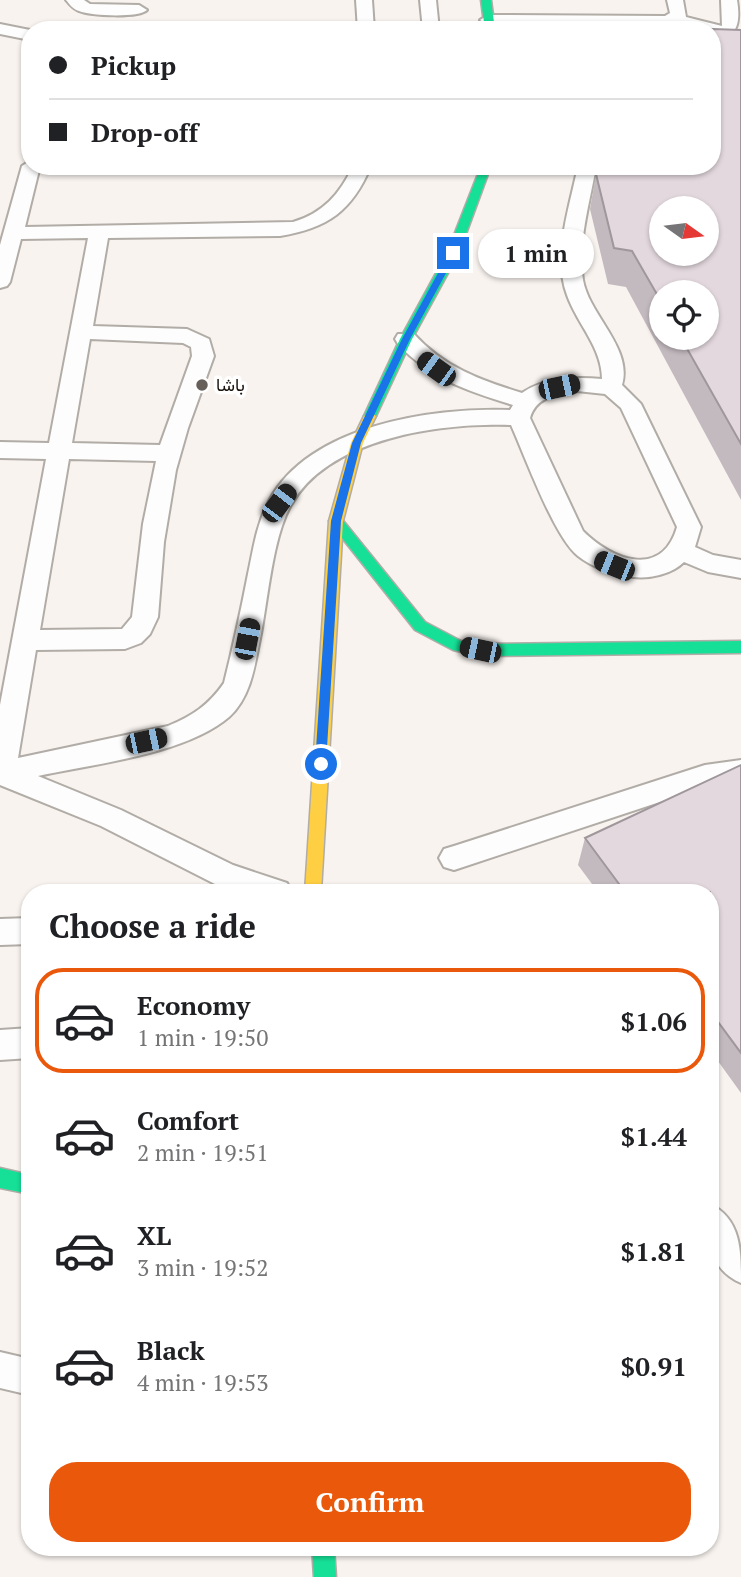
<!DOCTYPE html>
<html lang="en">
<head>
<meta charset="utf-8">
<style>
  :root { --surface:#fff; --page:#f2f2f2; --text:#202124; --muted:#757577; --line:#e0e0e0; --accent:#ea580c }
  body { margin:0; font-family:"PT Serif",Vazirmatn,serif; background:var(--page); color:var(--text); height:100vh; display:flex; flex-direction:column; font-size:26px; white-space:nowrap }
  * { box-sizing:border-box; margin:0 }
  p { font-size:23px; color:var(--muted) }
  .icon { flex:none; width:38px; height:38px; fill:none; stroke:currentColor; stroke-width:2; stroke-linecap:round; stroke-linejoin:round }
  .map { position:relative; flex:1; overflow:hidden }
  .side { position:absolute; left:21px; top:884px; width:698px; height:672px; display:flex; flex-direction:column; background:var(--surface); border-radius:28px; box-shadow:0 2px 5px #0004 }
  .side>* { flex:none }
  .hud { position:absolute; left:21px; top:21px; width:700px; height:154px; border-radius:28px; box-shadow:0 2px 5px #0004; display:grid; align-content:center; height:154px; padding:0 28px; background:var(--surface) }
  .needle { width:46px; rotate:104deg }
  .controls { position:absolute; left:649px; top:196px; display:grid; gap:14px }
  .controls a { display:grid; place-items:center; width:70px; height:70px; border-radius:50%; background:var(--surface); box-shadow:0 2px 5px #0004; font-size:35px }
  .end { position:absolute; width:32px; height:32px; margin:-16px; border:9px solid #1a73e8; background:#fff; box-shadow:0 0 0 4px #fff }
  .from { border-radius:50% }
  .bubble { position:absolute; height:49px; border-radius:24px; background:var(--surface); box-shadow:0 2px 5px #0004; font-size:23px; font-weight:700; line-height:49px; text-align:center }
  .car { position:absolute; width:21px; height:42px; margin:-21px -10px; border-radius:9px; box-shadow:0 0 5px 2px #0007; background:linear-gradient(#222 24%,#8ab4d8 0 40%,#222 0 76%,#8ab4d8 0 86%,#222 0) }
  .hud b { display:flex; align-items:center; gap:24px; height:66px; font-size:26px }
  .hud b+b { border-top:2px solid var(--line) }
  .hud i { width:18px; height:18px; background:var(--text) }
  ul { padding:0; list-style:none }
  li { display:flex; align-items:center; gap:21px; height:105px; margin:0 14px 10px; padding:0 14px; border:4px solid transparent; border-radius:28px }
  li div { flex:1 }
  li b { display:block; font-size:26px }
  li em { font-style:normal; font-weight:700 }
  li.on { border-color:var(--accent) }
  li>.icon { width:63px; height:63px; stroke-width:1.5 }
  h2 { padding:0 28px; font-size:32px; line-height:84px }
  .action { display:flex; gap:14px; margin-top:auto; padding:14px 28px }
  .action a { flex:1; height:80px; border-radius:28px; background:var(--accent); color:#fff; font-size:28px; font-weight:700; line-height:80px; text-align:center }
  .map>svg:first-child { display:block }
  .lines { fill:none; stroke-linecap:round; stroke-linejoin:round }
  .lane-casing { stroke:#b1aca6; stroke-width:4 }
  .fast-casing { stroke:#b1aca6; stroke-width:3 }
  .slow-casing { stroke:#b1aca6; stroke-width:3 }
  .lane { fill:#fefdfd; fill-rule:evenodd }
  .fast { fill:#16e098; fill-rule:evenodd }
  .slow { fill:#ffcf43; fill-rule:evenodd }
  .wall { fill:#c3babf; fill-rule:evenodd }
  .building { fill:#e3d8de; stroke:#9f979b; stroke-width:2; fill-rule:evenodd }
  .route { fill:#1a73e8 }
  .poi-dot { fill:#67605a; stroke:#fff; stroke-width:2.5 }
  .labels { text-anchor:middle; stroke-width:7; stroke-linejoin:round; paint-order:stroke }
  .far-poi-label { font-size:18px; fill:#19110a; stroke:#fff; text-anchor:start }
</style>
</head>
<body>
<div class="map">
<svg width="741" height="1577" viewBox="0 0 741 1577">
  <rect width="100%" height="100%" fill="#f8f3ef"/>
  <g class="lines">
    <g class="lane-casing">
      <g id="lane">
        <path d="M66,0h18l6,4 49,1 8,5c-8,8 -56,6 -68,1 -6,-2 -9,-6 -13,-11z"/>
        <path d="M356,0h16l2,30h-16z"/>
        <path d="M420,0h16l3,30h-16z"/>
        <path d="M667,0h16l3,17 36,9 -1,-26h16c4,24 0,38 -25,44v-14h-14l-23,-6 -187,1 -8,-5 8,-5 177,1 5,-3z"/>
        <path d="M0,24l30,6v10l-30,-6z"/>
        <path d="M30,161v5h10l-15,61 268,-5c30,-9 47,-28 60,-56h18c-19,45 -43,62 -91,70l-172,2 -15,88 94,3 22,10 5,17 -26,72 -12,42 -12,72 -6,75 -8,17 -9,9 -16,6 -89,1 -18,108 150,-32c24,-10 41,-21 56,-43 9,-36 17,-73 24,-109 5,-23 8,-46 18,-67 37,-81 165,-100 244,-97l3,-5c-45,-14 -83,-26 -115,-61l-3,-5 3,-5h16c30,33 66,46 108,59 23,-16 54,-16 80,-14 0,-32 -25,-55 -35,-84 -15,-40 3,-89 11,-129h18c-6,37 -19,77 -13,114 6,35 50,68 39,105l19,19 60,123 -6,20 18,8 28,5v18l-33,-6 -24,-10c-12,12 -34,17 -51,15 -19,-3 -40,-9 -55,-21 -24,-19 -53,-100 -67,-131 -70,-2 -182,12 -220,80 -18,31 -23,93 -30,129 -6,29 -9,62 -32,83 -43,37 -135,47 -191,59l83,34 112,55 54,18 5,9h-53l-24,-8 -114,-58 -101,-41v-80l46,-246 -46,-1v-16l49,1 39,-205 -67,1 -11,43 -3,4 -7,2v-43l22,-79zM90,339l93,4 8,4 1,9 -32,89 -88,-2zM577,391l28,3 16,14 56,119c-15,52 -65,33 -94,4l-53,-113c6,-22 27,-23 47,-27zM69,459l87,2 -13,63 -11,93 -10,12 -82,1z"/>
        <path d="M741,760v22l-36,5 -251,83 -10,-3 -5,-9 5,-9 10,-3 251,-81z"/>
        <path d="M30,918v26l-30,1v-26z"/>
        <path d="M30,1028v30l-30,2v-30z"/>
        <path d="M710,1204c31,15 31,46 31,79 -35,-15 -31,-47 -31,-79z"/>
        <path d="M0,1352l30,7v36l-30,-7z"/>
      </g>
    </g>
    <g class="fast-casing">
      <g id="fast">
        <path d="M481,0h10l4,30h-10z"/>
        <path d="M481,166h10l-32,87 -47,86 -36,77 -2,3h-8l-2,-3 36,-77 47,-86z"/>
        <path d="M336,516l5,2 84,104 36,19 19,3 261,-3v12l-261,3 -27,-6 -38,-20 -84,-106 -2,-3z"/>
        <path d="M0,1168l30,7v19l-30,-6z"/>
        <path d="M312,1547h22l2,30h-22z"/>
      </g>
    </g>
    <g class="slow-casing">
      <path id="slow" d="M370,412l6,4 -13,27 -20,78 -22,371h-16l24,-371 22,-78 13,-27z"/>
    </g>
    <use href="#lane" class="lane"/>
    <use href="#fast" class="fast"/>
    <use href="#slow" class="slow"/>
  </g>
  <g class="wall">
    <path d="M741,30v470l-115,-213 -18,-3 -18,-75 6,-35 27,-3zM662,292l45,46h-45z"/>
    <path d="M741,765v328l-31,-43v-158h-112l-20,-27 7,-27z"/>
  </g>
  <g class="building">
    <path d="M657,27l84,3v414l-60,-106h26v-46h-45v11l-30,-52 -18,-3 -18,-74 27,-3 1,-5h88v-136h-56zM662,208h45v46h-45z"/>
    <path d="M741,765v288l-31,-42v-119h-85l-40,-54z"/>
  </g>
  <path class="route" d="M453,251l4,2 -47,86 -49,104 -20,78 -15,243 -5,4 -6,-4 16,-243 21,-78 50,-104 47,-86z"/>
  <circle class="poi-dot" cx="202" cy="385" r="7"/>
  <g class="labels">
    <g class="far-poi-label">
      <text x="216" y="391">باشا</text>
    </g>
  </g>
</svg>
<div class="controls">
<a><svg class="needle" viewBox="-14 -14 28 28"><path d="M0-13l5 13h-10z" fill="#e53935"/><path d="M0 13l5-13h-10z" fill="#757577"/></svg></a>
<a><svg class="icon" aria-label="locate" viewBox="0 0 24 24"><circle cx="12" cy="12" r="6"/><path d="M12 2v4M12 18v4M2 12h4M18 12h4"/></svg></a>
</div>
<i class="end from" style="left:321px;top:764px"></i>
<i class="end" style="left:453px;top:253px"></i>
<div class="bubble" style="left:478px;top:229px;width:116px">1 min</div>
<i class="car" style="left:436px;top:369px;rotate:306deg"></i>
<i class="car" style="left:559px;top:387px;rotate:78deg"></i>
<i class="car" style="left:279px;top:503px;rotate:37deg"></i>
<i class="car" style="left:614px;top:566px;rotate:292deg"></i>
<i class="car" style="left:247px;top:639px;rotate:11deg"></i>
<i class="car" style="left:480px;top:650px;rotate:282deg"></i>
<i class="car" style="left:146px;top:741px;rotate:78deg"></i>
<div class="hud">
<b><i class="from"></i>Pickup</b>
<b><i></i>Drop-off</b>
</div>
<section class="side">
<h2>Choose a ride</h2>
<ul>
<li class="on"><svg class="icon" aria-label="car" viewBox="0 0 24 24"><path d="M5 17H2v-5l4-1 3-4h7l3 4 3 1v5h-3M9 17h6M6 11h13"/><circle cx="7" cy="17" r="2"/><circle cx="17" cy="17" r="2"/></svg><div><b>Economy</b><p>1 min · 19:50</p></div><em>$1.06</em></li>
<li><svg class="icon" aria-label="car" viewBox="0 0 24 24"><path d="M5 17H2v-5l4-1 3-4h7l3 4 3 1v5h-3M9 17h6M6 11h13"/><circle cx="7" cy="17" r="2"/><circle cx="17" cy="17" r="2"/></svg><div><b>Comfort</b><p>2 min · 19:51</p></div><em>$1.44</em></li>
<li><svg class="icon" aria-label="car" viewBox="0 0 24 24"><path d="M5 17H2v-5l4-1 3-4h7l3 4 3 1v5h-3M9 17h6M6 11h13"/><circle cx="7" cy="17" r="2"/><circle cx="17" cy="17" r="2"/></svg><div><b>XL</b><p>3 min · 19:52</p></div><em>$1.81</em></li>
<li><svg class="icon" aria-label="car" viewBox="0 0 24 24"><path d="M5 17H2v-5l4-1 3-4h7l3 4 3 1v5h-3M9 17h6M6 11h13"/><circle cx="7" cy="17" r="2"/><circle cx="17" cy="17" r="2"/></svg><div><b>Black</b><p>4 min · 19:53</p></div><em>$0.91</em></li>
</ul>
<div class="action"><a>Confirm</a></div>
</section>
</div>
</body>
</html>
